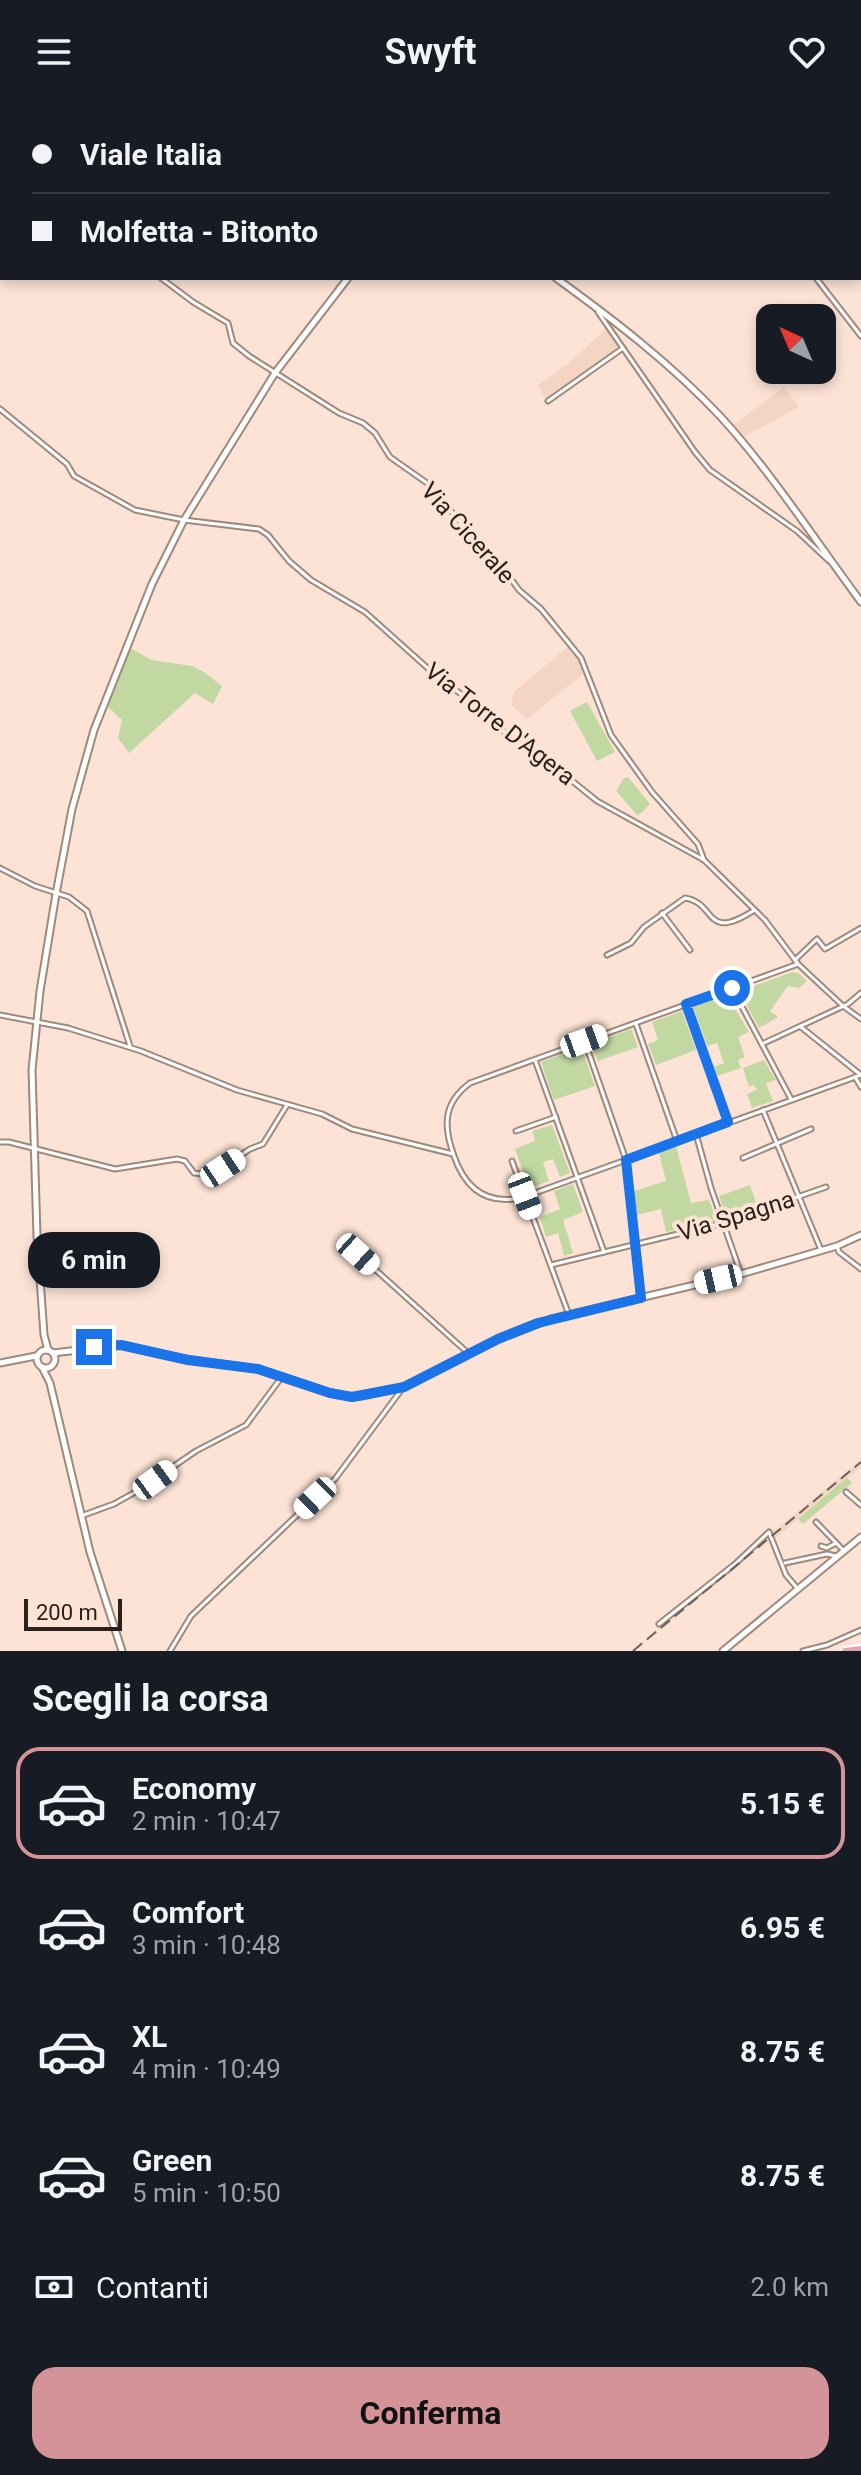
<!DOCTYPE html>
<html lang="it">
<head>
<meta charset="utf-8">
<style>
  :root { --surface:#171b24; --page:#242831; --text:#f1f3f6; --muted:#9ea1a6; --line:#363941; --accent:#d39398 }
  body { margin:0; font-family:Roboto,sans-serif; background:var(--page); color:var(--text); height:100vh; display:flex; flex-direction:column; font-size:30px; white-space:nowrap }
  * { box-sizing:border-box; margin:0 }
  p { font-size:26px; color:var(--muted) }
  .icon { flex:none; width:44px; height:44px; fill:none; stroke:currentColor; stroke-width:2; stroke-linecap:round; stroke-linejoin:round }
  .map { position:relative; height:1547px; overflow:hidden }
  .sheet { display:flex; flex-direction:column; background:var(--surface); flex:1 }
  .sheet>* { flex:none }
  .banner { position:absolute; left:0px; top:0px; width:862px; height:176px; box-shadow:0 4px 12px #0003; display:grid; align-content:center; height:176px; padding:0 32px; background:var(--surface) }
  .needle { width:52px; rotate:316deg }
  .fabs { position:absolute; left:756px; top:200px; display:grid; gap:16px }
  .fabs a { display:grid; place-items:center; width:80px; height:80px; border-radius:16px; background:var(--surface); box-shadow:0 4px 12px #0003; font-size:40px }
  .scale { position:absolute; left:24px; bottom:20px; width:98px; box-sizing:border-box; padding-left:8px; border:4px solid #2a211c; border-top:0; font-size:22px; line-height:28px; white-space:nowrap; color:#2a211c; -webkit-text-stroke:6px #fce3d5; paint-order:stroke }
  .end { position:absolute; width:36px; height:36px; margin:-18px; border:10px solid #1a73e8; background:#fff; box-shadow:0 0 0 4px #fff }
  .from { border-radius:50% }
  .bubble { position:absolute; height:56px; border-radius:24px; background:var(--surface); box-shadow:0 4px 12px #0003; font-size:26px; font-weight:700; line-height:56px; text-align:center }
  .car { position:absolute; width:24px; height:48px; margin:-24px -12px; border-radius:10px; box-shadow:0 0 6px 2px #0007; background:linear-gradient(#fff 24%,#345 0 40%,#fff 0 76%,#345 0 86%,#fff 0) }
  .banner b { display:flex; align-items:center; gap:28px; height:76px; font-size:30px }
  .banner b+b { border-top:2px solid var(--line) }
  .banner i { width:20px; height:20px; background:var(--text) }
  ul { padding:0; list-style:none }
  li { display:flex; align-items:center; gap:24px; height:112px; margin:0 16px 12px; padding:0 16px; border:4px solid transparent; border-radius:24px }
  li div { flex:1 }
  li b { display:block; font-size:30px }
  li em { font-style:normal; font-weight:700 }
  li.selected { border-color:var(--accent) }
  li>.icon { width:72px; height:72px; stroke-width:1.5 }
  h2 { padding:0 32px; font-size:36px; line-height:96px }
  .pay { display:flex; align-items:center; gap:20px; height:88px; padding:0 32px; font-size:30px }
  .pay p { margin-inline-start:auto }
  .action { display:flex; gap:16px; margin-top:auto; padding:16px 32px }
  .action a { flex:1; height:92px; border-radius:24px; background:var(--accent); color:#111; font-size:32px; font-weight:700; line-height:92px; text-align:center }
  header { display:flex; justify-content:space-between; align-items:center; height:104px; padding:0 32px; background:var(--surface); font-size:36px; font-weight:700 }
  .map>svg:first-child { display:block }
  .built { fill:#f4d4c3 }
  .green { fill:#c2d8a2 }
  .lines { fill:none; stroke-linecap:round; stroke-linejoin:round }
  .street-casing { stroke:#9f887c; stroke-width:7 }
  .secondary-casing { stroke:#9f887c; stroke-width:9 }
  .primary-casing { stroke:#fff; stroke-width:10 }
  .highway-casing { stroke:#fff; stroke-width:12 }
  .street { stroke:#fff; stroke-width:3 }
  .secondary { stroke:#fff; stroke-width:5 }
  .primary { stroke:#e3a4af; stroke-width:6 }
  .highway { stroke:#d16779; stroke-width:8 }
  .rail { stroke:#6e6058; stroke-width:2; stroke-dasharray:12 6; stroke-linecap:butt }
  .route { stroke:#1a73e8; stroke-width:10 }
  .labels { text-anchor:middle; stroke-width:8; stroke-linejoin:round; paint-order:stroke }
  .street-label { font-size:24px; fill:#2a211c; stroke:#fce3d5 }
</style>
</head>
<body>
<header><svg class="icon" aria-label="menu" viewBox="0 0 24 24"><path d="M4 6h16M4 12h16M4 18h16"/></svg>Swyft<svg class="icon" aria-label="heart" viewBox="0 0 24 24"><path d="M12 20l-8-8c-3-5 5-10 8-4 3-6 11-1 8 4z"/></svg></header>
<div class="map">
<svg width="861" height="1547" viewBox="0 0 861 1547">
  <rect width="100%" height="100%" fill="#fce3d5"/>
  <g class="built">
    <path d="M608,223l14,21 -75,53 -9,-16 30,-21z"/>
    <path d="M784,283l15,20 -57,31 -10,-12z"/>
    <path d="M569,542l10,14 5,13 -57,46 -16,-14 3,-13z"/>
    <path d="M861,1356v7l-86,71 -2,-6z"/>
  </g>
  <g class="green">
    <path d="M130,544l22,12 40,6 12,6 18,14 -9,18 -18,-11 -66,60 -11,-15 4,-18 -16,-15z"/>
    <path d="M587,598l28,50 -18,9 -27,-50z"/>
    <path d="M628,673l22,27 -12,12 -22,-25 8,-13z"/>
    <path d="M793,868l5,1 9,8 -8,7 -11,-2 -18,25 8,6 -19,11 -20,-37z"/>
    <path d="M727,891l22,37 -11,5 7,20 -7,3 3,8 -24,8 -3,-9 10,-4 -7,-20 -10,3 -14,-39z"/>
    <path d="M682,907l14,39 -40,15 -8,-21 10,-4 -6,-18z"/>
    <path d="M631,925l7,18 -40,14 -7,-17z"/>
    <path d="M581,943l14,39 -41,14 -13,-38z"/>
    <path d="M764,956l12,20 -10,3 7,18 -21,7 -5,-14 10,-4 -3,-5 -5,2 -6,-19z"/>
    <path d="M552,1021l18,48 -10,4 -7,-18 -10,3 6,19 -20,7 -14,-39 20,-8 -3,-10z"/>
    <path d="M676,1042l15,57 18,-3 8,21 -51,11 -5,-23 -24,6 -3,-24 32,-10 -7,-28z"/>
    <path d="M573,1080l10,28 -20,8 10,33 -9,3 -6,-23 -12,4 -6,-20 20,-8 -6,-18z"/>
    <path d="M750,1081l7,20 -31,11 -7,-20z"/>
    <path d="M847,1374l5,5 -49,41 -5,-5z"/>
  </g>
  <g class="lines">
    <g class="street-casing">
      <g id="street">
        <path d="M418,0v2"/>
        <path d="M706,0l1,2"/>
        <path d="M215,2l2,-2"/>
        <path d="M161,174l32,24 35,21 5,20 16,13 90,57 24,10 12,10 15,24 37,26 53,62 21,20 18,25 22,19 40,49 30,77 41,57 46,52 6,16"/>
        <path d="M816,174l45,58"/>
        <path d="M598,208l97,140 15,18 87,61 32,30"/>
        <path d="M548,297l75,-53"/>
        <path d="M0,305l67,55 7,12 61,34 49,10 75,9 9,6 21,26 22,19 54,32 67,60 42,32 7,12 69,47 47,38 107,59 61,60 33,44 45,42 18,13"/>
        <path d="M0,764l35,18 34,11 18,14 43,135"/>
        <path d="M662,809l28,37"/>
        <path d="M607,851l24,-12 13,-16 41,-29c32,5 19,44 68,13"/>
        <path d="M795,856l22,-21 8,10 36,-21"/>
        <path d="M798,860l-328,119c-27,20 -27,43 -16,73 11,32 32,49 67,42l340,-123"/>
        <path d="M732,884l59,111"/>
        <path d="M686,900l41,117"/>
        <path d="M0,911l68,13 73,23 96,39 85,24 30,15 101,25"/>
        <path d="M636,920l41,117"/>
        <path d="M801,923l60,48"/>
        <path d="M585,938l41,118 15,138"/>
        <path d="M762,940l86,-40 13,-11"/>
        <path d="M535,956l69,192"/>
        <path d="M855,973l6,10"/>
        <path d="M763,1006l58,140"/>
        <path d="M516,1027l40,-14"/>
        <path d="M696,1030l15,54 30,86"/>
        <path d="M0,1038h9l106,27 62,-10 8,2 9,12 17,2 39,-26 13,-5 24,-39"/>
        <path d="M743,1054l68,-29"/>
        <path d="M512,1057l57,154"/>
        <path d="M837,1142l2,6 22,17"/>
        <path d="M358,1150l110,99"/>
        <path d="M551,1161l172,-42 103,-36"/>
        <path d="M846,1388l15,13"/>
        <path d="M81,1412l33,-12 25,-14 57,-39 50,-26 35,-47"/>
        <path d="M816,1418l28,29"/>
        <path d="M821,1442l6,2 9,-5"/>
        <path d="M785,1459l42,-9 9,2"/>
        <path d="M659,1520l76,-60 34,-32 17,43 12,14"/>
        <path d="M170,1547l21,-35 144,-137 67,-90"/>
        <path d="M803,1547l24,-6 34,-15"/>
      </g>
    </g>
    <g class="secondary-casing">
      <g id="secondary">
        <path d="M316,0l4,2"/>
        <path d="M508,2l3,-2"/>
        <path d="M556,174c58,42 114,85 164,138 52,57 95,124 141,186"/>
        <circle cx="46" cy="1255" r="9"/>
        <path d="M48,1246l-4,-15 -7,-99 -5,-166 8,-79 16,-97 16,-85 22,-79 58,-146 32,-64 91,-147 73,-95"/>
        <path d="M53,1249l68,-8 57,13 80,11 72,24 22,4 10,-1 42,-9 94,-48 53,-20 190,-45 96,-28 24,-11"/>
        <path d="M0,1259l36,-7"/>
        <path d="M42,1263l8,16 40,169 32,99"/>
        <path d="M723,1547l138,-114"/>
      </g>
    </g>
    <g class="primary-casing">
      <path id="primary" d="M845,1547l16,-2"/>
    </g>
    <g class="highway-casing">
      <path id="highway" d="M325,0l2,2"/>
    </g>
    <use href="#street" class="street"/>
    <use href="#secondary" class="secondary"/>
    <use href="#primary" class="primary"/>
    <use href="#highway" class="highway"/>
    <path class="rail" d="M633,1547l228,-189"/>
  </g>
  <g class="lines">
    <path class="route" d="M94,1243l27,-2 67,15 70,9 72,24 22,4 52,-10 94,-48 40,-16 103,-25 -15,-138 102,-38 -42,-118 46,-16"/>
  </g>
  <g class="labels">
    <g class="street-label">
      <text transform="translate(468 429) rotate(48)" y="8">Via Cicerale</text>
      <text transform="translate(500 620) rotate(38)" y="8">Via Torre D'Agera</text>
      <text transform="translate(736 1112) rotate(-17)" y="8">Via Spagna</text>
    </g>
  </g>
</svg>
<div class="fabs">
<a><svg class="needle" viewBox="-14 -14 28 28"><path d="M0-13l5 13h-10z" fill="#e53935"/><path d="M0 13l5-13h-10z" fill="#9ea1a6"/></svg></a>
</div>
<div class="scale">200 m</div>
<i class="end from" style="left:732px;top:884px"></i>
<i class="end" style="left:94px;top:1243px"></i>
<div class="bubble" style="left:28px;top:1128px;width:132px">6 min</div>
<i class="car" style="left:584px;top:937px;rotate:70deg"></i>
<i class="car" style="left:223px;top:1064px;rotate:57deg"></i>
<i class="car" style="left:525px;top:1092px;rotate:159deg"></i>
<i class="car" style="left:358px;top:1150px;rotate:132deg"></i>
<i class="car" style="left:718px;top:1175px;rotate:257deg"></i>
<i class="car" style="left:155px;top:1376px;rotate:54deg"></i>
<i class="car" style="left:315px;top:1394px;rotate:226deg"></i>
<div class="banner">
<b><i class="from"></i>Viale Italia</b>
<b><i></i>Molfetta - Bitonto</b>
</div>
</div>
<section class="sheet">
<h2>Scegli la corsa</h2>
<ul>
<li class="selected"><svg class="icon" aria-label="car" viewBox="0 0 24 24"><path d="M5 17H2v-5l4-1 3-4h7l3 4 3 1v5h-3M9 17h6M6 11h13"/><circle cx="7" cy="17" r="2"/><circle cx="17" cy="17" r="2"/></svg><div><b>Economy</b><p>2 min · 10:47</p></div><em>5.15 €</em></li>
<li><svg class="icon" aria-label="car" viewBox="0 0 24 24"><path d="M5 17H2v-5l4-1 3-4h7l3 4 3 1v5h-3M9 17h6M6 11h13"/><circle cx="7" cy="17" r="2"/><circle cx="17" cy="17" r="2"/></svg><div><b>Comfort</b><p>3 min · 10:48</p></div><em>6.95 €</em></li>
<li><svg class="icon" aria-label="car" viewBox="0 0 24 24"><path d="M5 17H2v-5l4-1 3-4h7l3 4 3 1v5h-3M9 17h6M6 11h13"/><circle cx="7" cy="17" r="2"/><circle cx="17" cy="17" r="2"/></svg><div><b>XL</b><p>4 min · 10:49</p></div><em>8.75 €</em></li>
<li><svg class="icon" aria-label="car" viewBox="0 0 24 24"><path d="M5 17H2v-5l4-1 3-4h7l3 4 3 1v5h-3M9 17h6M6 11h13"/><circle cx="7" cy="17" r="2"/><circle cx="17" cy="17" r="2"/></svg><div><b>Green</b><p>5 min · 10:50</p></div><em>8.75 €</em></li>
</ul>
<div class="pay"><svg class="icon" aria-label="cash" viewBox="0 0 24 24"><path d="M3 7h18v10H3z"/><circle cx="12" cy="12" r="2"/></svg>Contanti<p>2.0 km</p></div>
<div class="action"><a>Conferma</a></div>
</section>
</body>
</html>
